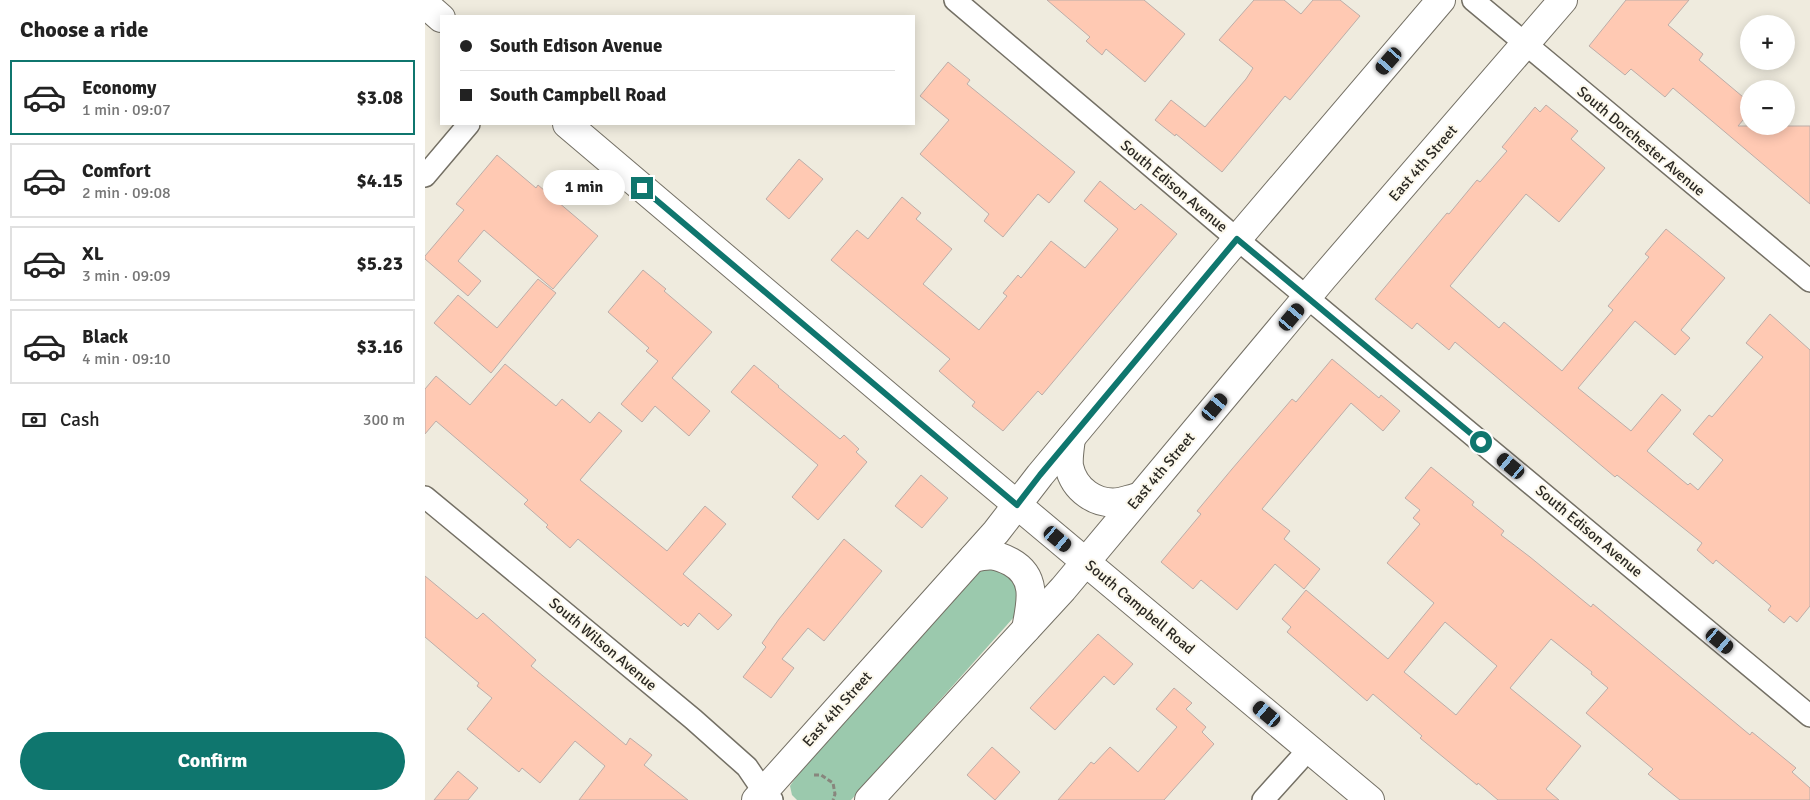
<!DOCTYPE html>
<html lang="en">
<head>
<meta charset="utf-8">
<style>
  :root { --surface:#fff; --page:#f2f2f2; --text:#222; --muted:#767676; --line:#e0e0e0; --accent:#0f766e }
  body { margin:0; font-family:Signika,sans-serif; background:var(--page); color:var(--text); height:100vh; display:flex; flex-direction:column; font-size:19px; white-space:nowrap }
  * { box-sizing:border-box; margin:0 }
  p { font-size:16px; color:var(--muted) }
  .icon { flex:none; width:28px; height:28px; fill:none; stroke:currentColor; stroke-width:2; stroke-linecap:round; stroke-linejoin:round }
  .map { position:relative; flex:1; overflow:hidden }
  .sheet { display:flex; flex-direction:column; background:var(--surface); width:425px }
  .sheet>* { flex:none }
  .banner { position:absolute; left:15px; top:15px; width:475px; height:110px; border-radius:0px; box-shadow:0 2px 12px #0003; display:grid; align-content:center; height:110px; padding:0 20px; background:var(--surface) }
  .controls { position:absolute; left:1315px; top:15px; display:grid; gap:10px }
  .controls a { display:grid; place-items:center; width:55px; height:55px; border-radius:50%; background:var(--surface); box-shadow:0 2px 12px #0003; font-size:25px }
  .end { position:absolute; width:22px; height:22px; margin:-11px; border:6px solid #0f766e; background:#fff; box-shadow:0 0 0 2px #fff }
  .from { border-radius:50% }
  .bubble { position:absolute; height:35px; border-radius:18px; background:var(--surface); box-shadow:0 2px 12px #0003; font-size:16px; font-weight:700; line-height:35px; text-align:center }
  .car { position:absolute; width:15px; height:30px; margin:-15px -8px; border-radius:6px; box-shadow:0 0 4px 1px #0007; background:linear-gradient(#222 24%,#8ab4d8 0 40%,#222 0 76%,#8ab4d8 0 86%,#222 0) }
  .banner b { display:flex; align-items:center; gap:18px; height:48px; font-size:19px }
  .banner b+b { border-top:1px solid var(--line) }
  .banner i { width:12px; height:12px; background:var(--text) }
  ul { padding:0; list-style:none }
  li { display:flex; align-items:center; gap:15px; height:75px; margin:0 10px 8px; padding:0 10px; border:2px solid var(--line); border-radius:0px }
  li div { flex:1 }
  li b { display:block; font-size:19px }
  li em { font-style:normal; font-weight:700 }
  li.selected { border-color:var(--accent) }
  li>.icon { width:45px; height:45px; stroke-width:1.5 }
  h2 { padding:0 20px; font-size:22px; line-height:60px }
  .pay { display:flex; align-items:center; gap:12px; height:55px; padding:0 20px; font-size:19px }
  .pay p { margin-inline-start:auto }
  .cta { display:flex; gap:10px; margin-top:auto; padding:10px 20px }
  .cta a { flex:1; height:58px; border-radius:30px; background:var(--accent); color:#fff; font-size:20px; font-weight:700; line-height:58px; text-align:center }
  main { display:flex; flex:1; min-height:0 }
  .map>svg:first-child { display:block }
  .green { fill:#9bc9ad }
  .building { fill:#ffc9b3; stroke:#bcada8; fill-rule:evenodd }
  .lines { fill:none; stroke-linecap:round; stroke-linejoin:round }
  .minor-casing { stroke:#747065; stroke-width:24 }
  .tertiary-casing { stroke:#747065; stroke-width:30 }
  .path { stroke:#88867d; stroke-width:3; stroke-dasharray:5 2.5; stroke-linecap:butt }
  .minor { stroke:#fff; stroke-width:21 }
  .tertiary { stroke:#fff; stroke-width:28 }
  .route { stroke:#0f766e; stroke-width:6 }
  .labels { text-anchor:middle; stroke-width:4; stroke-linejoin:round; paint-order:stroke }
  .street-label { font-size:15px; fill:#2a2823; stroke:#fcf8eb }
</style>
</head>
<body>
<main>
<section class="sheet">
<h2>Choose a ride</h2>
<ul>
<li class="selected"><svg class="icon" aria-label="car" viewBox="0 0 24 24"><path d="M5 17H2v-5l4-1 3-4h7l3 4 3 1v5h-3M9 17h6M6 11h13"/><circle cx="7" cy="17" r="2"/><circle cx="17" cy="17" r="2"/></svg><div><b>Economy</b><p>1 min · 09:07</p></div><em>$3.08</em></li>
<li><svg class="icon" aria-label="car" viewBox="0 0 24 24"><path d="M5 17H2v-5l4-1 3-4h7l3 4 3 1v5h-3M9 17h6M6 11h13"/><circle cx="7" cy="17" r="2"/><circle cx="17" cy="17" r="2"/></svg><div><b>Comfort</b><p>2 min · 09:08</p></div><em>$4.15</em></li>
<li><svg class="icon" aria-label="car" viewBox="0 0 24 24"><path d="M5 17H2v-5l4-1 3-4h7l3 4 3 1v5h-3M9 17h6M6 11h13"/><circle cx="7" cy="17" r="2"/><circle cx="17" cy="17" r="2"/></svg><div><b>XL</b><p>3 min · 09:09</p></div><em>$5.23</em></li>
<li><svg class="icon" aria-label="car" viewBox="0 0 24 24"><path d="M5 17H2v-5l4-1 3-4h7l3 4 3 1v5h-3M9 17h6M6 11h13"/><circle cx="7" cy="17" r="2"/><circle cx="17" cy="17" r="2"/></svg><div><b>Black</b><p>4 min · 09:10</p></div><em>$3.16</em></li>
</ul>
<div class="pay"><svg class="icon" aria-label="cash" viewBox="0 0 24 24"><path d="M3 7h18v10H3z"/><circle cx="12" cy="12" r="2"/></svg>Cash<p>300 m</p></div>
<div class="cta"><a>Confirm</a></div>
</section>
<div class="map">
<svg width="1385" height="800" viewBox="0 0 1385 800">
  <rect width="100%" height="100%" fill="#efebde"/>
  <path class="green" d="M569,567l22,13 6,28 -171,192h-54l-5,-5 -2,-9 10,-15 177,-197 8,-5z"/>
  <g class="building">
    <path d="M622,0h97l41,34 -40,48 -39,-33 -4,6 -16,-14 4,-4z"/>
    <path d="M829,0h30l17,14 12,-14h27l20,16 -70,84 -5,-4 -63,76 -46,-38 -1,2 -20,-16 16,-20 34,27 41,-48 7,-11 -34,-28z"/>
    <path d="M1201,0h63l-21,25 35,29 -4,6 50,42v11l-11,13h72v78l-137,-116 -8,9 -34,-28 -6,6 -36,-29z"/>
    <path d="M523,62l22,18 -3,4 108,88 -26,31 -11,-9 -35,43 -19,-16 5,-7 -69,-60 29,-34 -29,-24z"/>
    <path d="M1121,105l32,26 -7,8 34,29 -46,54 -33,-28 -76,92 49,42 5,-6 58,49 51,-61 -5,-4 41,-49 -4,-3 21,-25 33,27 26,22 -44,52 9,8 -15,17 -40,-34 -57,67 53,43 31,-37 19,16 -34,41 41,34 2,-2 8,7 25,-30 -30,-26 16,-19 3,2 51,-60 -17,-14 24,-29 40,36v256l-13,16 -7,-6 -6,7 -16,-13 3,-4 -55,-46 -3,4 -16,-14 5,-7 -85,-68 -2,2 -160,-135 -6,8 -32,-27 -5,6 -37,-30 72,-86 2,1 28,-34 3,2 27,-31 -5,-4 33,-40 5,5z"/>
    <path d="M72,155l39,33 2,-3 60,51 -45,53 -69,-59 -26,31 23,20 -13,15 -43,-37v-3l39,-46 -8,-6z"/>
    <path d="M374,159l24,20 -34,40 -23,-20z"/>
    <path d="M675,181l35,29 6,-6 36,30 -135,161 -4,-4 -35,40 -31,-25 3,-4 -36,-31 11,-12 -119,-99 26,-30 11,9 34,-42 19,16 -5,6 36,30 -29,35 56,46 28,-34 -4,-3 15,-18 3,3 30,-37 34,27 33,-39 -34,-28z"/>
    <path d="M218,270l23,19 -2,2 48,41 -40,46 38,33 -21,25 -34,-30 -13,16 -21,-18 37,-43 -12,-10 3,-3 -41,-36z"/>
    <path d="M113,279l18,14 -65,80 -57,-50 24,-28 39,33z"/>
    <path d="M907,359l47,39 2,-3 19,16 -17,20 -32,-28 -89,106 28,22 -6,8 36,30 -16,20 -29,-25 -38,46 -36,-30 -8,9 -32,-27 40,-48 -4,-3 35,-42 60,-70 4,3z"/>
    <path d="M80,364l51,42 6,-7 28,24 9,-11 23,19 -42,49 87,71 38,-45 21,18 -43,50 49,41 -14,15 -19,-17 -11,14 -4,-4 -3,3 -103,-87 -8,9 -24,-21 2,-2 -24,-21 4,-4 -92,-79 -11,13v-45l11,-13 34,29z"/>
    <path d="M329,365l25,21 -1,1 62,52 4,-4 15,14 -3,3 11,10 -49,58 -26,-23 26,-32 -87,-73z"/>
    <path d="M1006,467l43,35 -2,3 32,26 -3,4 29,22 61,50 2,-3 157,131 2,-3 44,36 -4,4 18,16v12h-130l-32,-26 5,-5 -67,-56 22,-25 -17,-14 1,-2 -41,-33 -41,49 71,58 -35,43 13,11h-61l-20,-17 -1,2 -57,-47 2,-2 -49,-42 -6,7 -80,-69 4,-5 -9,-8 24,-29 82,69 46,-56 -47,-40 33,-39 -7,-6 7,-8 -15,-12zM1020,622l52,44 -41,49 -52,-43z"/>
    <path d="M496,475l27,23 -26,30 -27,-22z"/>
    <path d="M419,539l38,32 -58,70 -16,-13 -26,31 12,9 -23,30 -28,-21 23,-30 -4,-4 17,-24z"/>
    <path d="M0,576l52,43 6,-6 53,47 -5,6 95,79 4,-7 22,17 -8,10 44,35h-109l26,-34 -30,-25 -35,42 -18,-15 -3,4 -52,-43 25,-31 -15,-12 2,-3 -54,-46z"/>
    <path d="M673,634l35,30 -19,21 -10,-9 -49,54 -25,-22z"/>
    <path d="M749,688l18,15 -6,6 20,18 -4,5 12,12 -50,56h-106l33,-38 3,2 16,-17 28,25 39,-45 -21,-18z"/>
    <path d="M567,747l28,25 -25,28 -28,-25z"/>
    <path d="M33,771l20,17 -10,12h-34z"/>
  </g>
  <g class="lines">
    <g class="minor-casing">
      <g id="minor">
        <path d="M530,0l282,239 573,477"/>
        <path d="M1048,0l337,281"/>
        <path d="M0,176l44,-52"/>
        <path d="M0,497l268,222 54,48 17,25 8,8"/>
        <path d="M838,800l46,-51"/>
      </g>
    </g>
    <g class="tertiary-casing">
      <g id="tertiary">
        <path d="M0,4l16,14"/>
        <path d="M142,124l362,307 441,369"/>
        <path d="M646,438c-1,9 -3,19 -2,28 5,24 27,39 50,36 7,-1 13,-4 20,-5"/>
        <path d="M548,558c16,-4 23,-4 38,4 27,15 20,41 15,67"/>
        <path d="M331,800l240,-268 44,-57 181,-217 220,-258"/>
        <path d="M444,800l194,-211 260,-311 240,-278"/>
      </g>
    </g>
    <path class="path" d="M389,775h7l12,8 2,11 -2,6"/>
    <use href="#minor" class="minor"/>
    <use href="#tertiary" class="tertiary"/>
  </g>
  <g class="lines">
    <path class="route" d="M217,188l375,317 23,-30 197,-236 244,203"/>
  </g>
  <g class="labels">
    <g class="street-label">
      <text transform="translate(1216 141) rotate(40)" y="5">South Dorchester Avenue</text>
      <text transform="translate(998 163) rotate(-49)" y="5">East 4th Street</text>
      <text transform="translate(749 186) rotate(40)" y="5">South Edison Avenue</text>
      <text transform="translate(736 471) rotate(-50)" y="5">East 4th Street</text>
      <text transform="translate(1164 531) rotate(40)" y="5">South Edison Avenue</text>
      <text transform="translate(715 607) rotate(40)" y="5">South Campbell Road</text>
      <text transform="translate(178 644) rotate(40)" y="5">South Wilson Avenue</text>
      <text transform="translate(412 709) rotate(-48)" y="5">East 4th Street</text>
    </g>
  </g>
</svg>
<div class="controls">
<a>+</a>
<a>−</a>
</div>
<i class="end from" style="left:1056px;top:442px"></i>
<i class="end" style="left:217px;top:188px"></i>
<div class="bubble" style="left:118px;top:170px;width:82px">1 min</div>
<i class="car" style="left:964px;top:61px;rotate:221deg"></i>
<i class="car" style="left:867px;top:317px;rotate:40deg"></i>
<i class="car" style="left:790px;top:407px;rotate:40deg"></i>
<i class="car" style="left:1086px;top:466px;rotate:310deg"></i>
<i class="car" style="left:633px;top:539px;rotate:130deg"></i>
<i class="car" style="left:1295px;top:641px;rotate:130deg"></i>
<i class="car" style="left:842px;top:714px;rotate:310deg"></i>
<div class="banner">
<b><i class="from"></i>South Edison Avenue</b>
<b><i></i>South Campbell Road</b>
</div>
</div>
</main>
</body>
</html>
